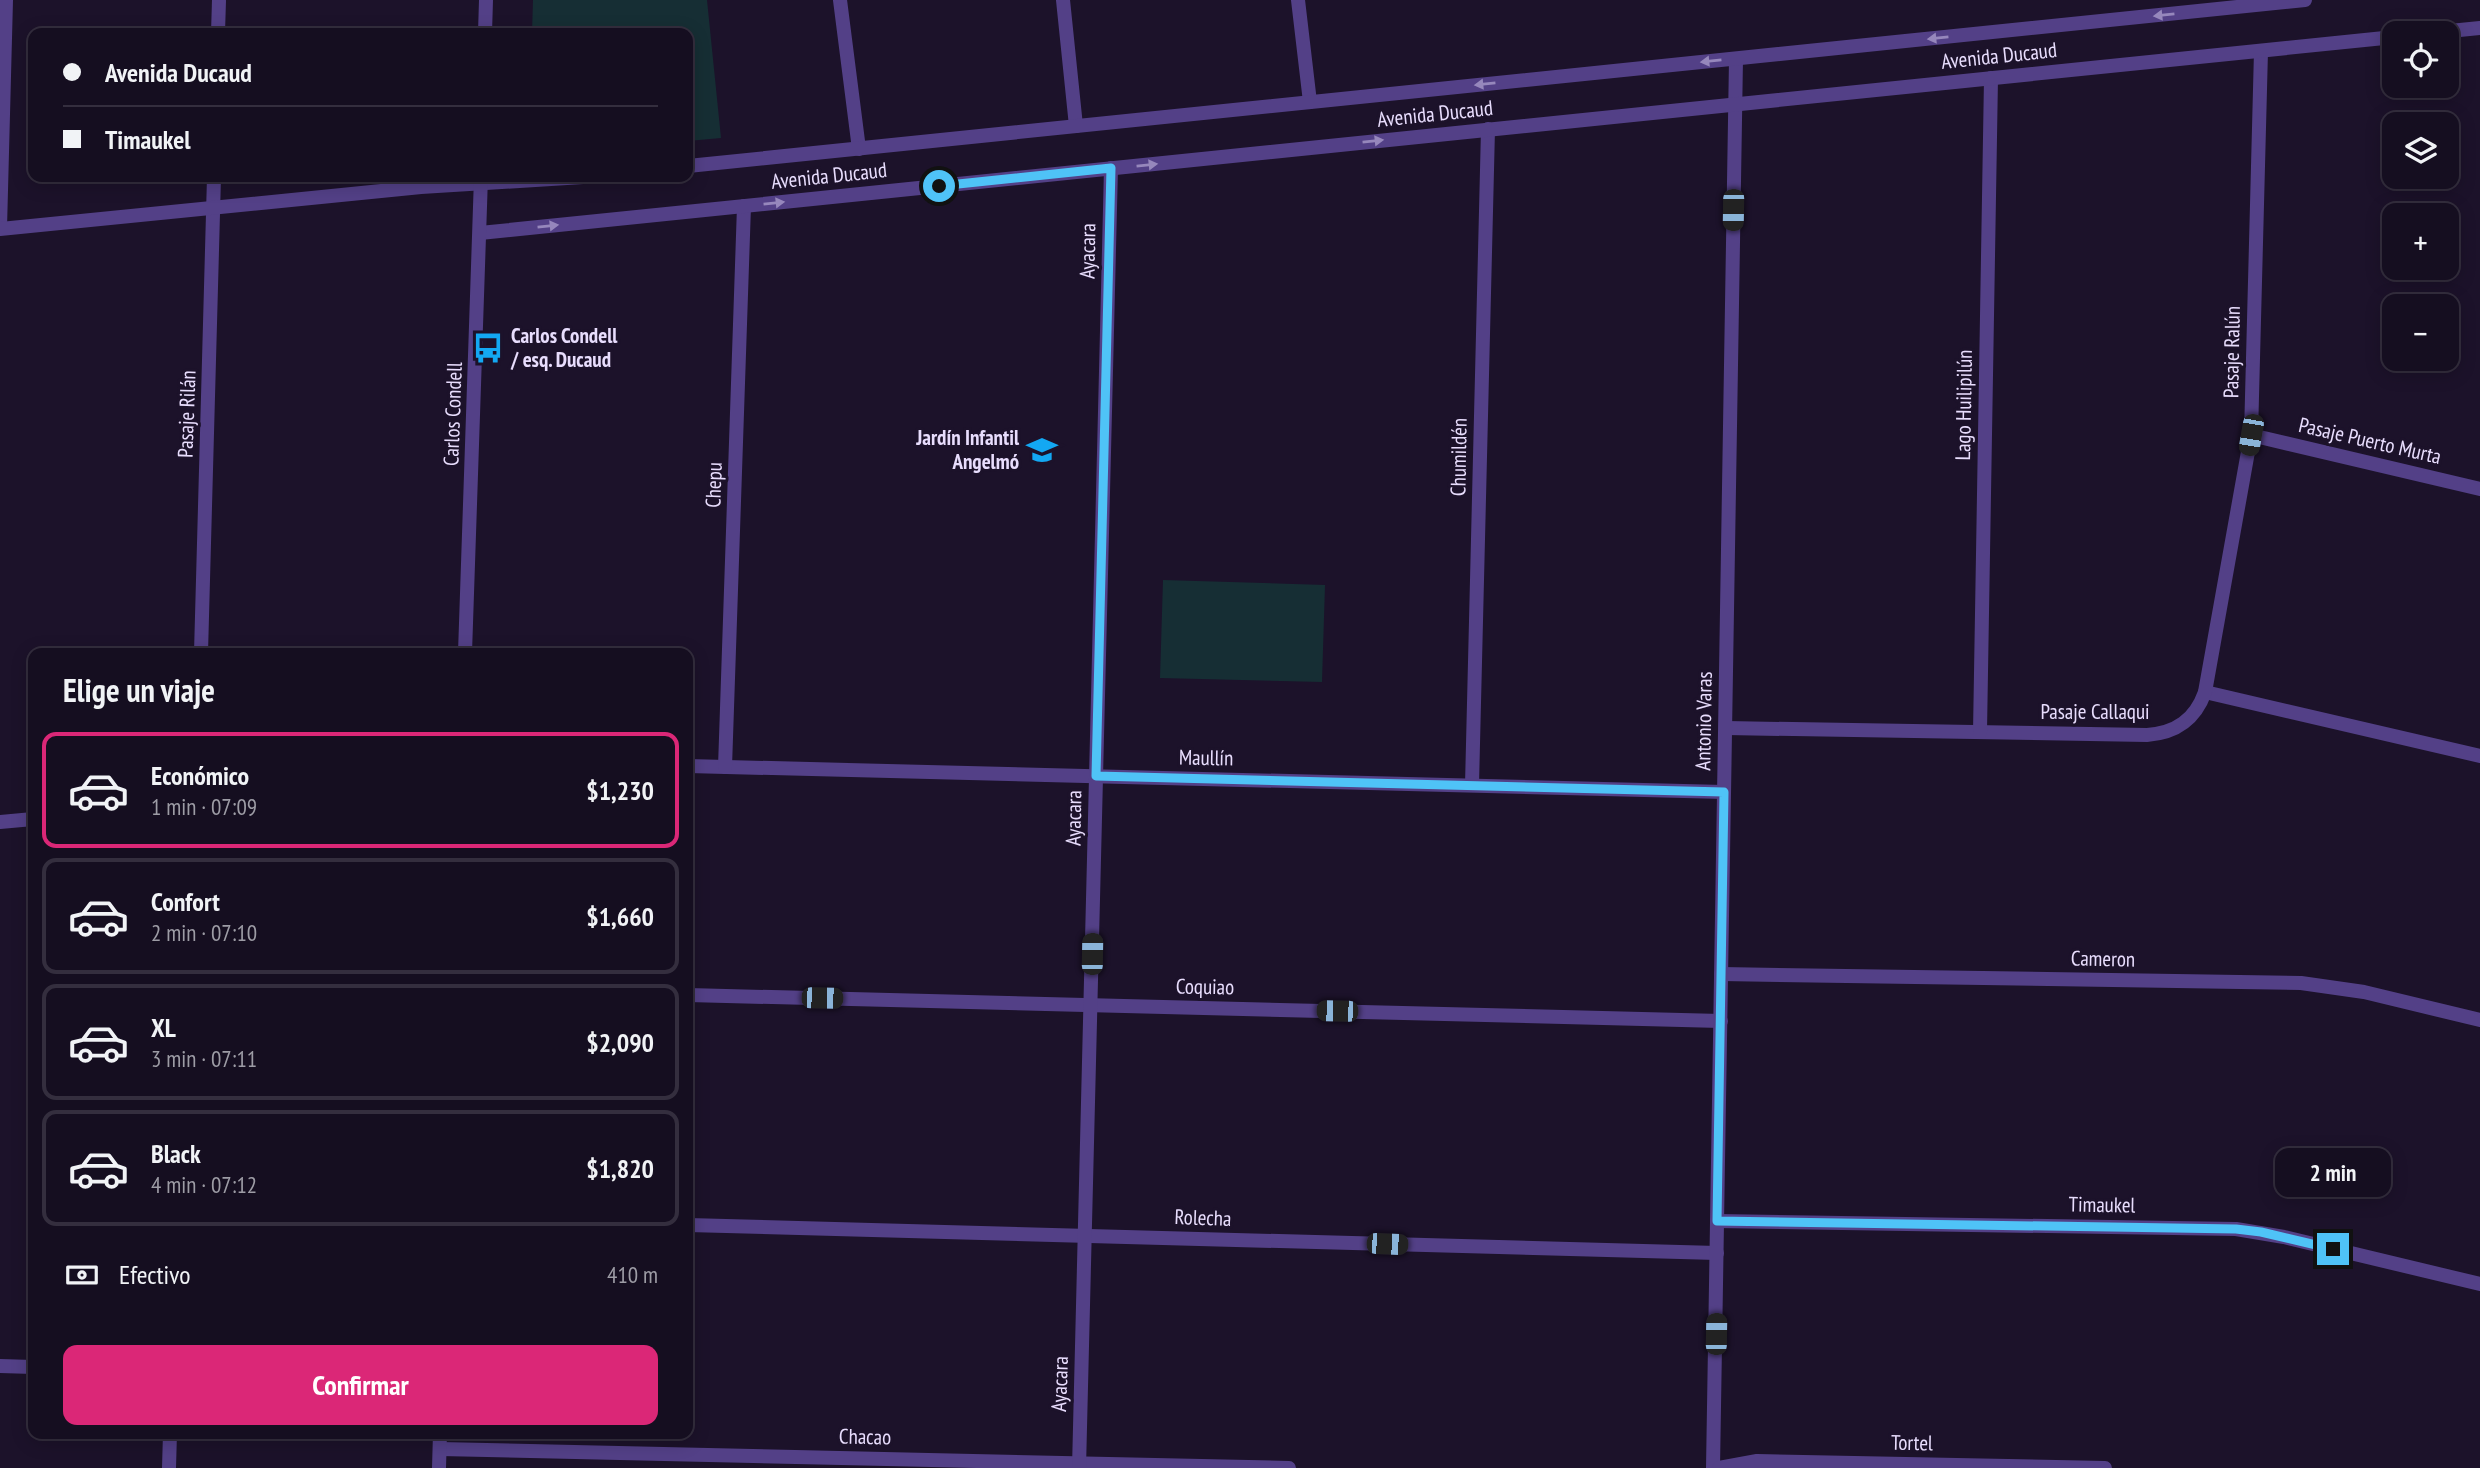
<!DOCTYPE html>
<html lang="es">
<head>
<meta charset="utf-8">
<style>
  :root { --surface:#150e20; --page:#1e1729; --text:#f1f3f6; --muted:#9d9ca5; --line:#342e3e; --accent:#db2777 }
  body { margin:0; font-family:"PT Sans Narrow",sans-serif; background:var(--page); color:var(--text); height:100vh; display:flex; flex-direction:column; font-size:26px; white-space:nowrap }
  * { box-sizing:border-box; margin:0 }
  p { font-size:23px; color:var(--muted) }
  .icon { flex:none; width:38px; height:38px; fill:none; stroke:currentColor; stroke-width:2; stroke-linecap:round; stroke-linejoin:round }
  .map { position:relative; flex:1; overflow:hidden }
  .drawer { position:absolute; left:28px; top:648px; width:665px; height:791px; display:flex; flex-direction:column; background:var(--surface); border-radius:14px; box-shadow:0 4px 18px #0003,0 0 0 2px var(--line) }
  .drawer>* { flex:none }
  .guide { position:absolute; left:28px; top:28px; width:665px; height:154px; border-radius:14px; box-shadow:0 4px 18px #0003,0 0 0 2px var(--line); display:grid; align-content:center; height:154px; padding:0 35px; background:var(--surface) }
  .tools { position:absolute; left:2382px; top:21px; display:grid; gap:14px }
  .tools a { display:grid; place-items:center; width:77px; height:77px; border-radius:14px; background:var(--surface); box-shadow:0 4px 18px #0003,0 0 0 2px var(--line); font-size:35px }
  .end { position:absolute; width:32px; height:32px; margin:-16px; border:9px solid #4fc3f7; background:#111; box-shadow:0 0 0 4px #111 }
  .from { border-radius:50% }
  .bubble { position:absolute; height:49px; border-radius:14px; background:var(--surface); box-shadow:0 4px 18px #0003,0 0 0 2px var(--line); font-size:23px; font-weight:600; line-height:49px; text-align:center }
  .car { position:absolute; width:21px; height:42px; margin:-21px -10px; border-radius:9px; box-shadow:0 0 5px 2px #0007; background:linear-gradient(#222 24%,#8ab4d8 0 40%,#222 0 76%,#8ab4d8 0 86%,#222 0) }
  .guide b { display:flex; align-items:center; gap:24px; height:66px; font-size:26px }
  .guide b+b { border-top:2px solid var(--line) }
  .guide i { width:18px; height:18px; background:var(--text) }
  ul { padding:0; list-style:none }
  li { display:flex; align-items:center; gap:21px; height:116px; margin:0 14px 10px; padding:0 21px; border:4px solid var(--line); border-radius:14px }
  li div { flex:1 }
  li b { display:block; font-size:26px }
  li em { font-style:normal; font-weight:600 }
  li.active { border-color:var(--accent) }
  li>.icon { width:63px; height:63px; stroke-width:1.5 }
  h2 { padding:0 35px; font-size:32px; line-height:84px }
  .pay { display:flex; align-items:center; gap:18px; height:77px; padding:0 35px; font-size:26px }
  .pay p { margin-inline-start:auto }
  .button { display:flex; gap:14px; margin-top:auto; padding:14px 35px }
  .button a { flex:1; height:80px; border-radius:14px; background:var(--accent); color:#fff; font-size:28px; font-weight:600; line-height:80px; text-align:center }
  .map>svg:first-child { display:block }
  .green { fill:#162e34 }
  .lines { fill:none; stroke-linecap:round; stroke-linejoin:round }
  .minor { stroke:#534087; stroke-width:14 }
  .tertiary { stroke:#534087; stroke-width:14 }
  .oneway { fill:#9687bc }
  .route { stroke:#4fc3f7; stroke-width:9 }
  .labels { text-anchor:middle; stroke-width:6; stroke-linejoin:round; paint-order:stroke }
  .street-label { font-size:21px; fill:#e8ddfd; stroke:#1c122a }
  .poi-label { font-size:21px; font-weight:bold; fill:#e8ddfd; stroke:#1c122a; text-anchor:start }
</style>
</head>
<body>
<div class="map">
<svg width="2480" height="1468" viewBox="0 0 2480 1468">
  <rect width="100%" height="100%" fill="#1c122a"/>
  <g class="green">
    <path d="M533,0h174l14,138 -33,3v-108h-156z"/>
    <path d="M1163,580l162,5 -3,97 -162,-4z"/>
  </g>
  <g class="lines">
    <g class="minor">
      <path d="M840,0l19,149"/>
      <path d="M1063,0l13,126"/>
      <path d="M1298,0l12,102"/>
      <path d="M218,33l1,-33"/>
      <path d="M0,228l6,-228"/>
      <path d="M2251,435l229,54"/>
      <path d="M201,653l13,-476"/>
      <path d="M2205,692l275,64"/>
      <path d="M1726,728l421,7c29,-2 48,-15 58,-43l46,-257 10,-384"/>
      <path d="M1980,732l11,-654"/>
      <path d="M688,766l1036,26"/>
      <path d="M725,767l19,-561"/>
      <path d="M1472,785l16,-656"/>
      <path d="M0,822l33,-3"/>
      <path d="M1721,974l580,9 63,9 116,28"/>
      <path d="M688,995l1033,26"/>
      <path d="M1717,1221l519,8 48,8 196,47"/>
      <path d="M688,1225l1029,28"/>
      <path d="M0,1366l33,1"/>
      <path d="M440,1449l849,19"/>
      <path d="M169,1468l1,-35"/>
      <path d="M1079,1468l32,-1300"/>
      <path d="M1713,1468l23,-1409"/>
      <path d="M1719,1468l38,-7 348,7"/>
    </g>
    <g class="tertiary">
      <path d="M485,33l1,-33"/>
      <path d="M2430,33l50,-5"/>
      <path d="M688,166l1617,-166"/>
      <path d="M0,229l421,-42 162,-10"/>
      <path d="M480,233l1914,-196"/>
      <path d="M465,653l16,-476"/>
      <path d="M439,1468l1,-35"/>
    </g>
  </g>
  <defs><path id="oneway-solid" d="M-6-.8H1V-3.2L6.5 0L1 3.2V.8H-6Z" transform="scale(1.75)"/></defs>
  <g class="oneway">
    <use href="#oneway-solid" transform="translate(2164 15) rotate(174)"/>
    <use href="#oneway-solid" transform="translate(1938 38) rotate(174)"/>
    <use href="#oneway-solid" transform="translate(1711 61) rotate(174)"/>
    <use href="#oneway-solid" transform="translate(1485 84) rotate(174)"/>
    <use href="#oneway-solid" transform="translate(1373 141) rotate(-6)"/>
    <use href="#oneway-solid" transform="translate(1147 165) rotate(-6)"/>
    <use href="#oneway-solid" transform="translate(774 203) rotate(-6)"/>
    <use href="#oneway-solid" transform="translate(548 226) rotate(-6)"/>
  </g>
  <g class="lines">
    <path class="route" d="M939,186l172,-18 -15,608 628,16 -7,429 519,8 25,3 72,17"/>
  </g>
  <defs>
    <g id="bus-bare" transform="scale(2.415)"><path d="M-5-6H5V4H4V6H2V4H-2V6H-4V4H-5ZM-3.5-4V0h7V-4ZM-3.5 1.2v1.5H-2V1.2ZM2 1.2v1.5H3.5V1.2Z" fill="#13a8f3" stroke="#1c122a" stroke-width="2.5" paint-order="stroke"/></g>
    <g id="school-bare" transform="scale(2.415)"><path d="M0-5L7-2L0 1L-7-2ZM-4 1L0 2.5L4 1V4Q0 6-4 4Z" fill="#13a8f3" stroke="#1c122a" stroke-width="2.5" paint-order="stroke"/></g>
  </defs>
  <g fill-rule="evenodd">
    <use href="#bus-bare" x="488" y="348"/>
    <use href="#school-bare" x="1042" y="450"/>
  </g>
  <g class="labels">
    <g class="street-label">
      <text transform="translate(1999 56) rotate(-6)" y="7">Avenida Ducaud</text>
      <text transform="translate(1435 114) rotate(-6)" y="7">Avenida Ducaud</text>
      <text transform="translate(829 176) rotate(-6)" y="7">Avenida Ducaud</text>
      <text transform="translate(1088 251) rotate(-89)" y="7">Ayacara</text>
      <text transform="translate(2232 352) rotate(-89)" y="7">Pasaje Ralún</text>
      <text transform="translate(1964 405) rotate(-89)" y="7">Lago Huilipilún</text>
      <text transform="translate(187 414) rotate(-88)" y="7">Pasaje Rilán</text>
      <text transform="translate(453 414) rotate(-88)" y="7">Carlos Condell</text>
      <text transform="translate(2370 441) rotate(13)" y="7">Pasaje Puerto Murta</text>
      <text transform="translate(1459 457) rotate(-89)" y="7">Chumildén</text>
      <text transform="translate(714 485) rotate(-88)" y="7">Chepu</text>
      <text x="2095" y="719">Pasaje Callaqui</text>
      <text transform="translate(1704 721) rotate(-89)" y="7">Antonio Varas</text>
      <text transform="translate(1206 758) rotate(1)" y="7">Maullín</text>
      <text transform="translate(1074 818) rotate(-89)" y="7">Ayacara</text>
      <text transform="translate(2103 959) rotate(1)" y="7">Cameron</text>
      <text transform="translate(1205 987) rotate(1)" y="7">Coquiao</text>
      <text transform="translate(2102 1205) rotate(1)" y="7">Timaukel</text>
      <text transform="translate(1203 1218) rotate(2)" y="7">Rolecha</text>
      <text transform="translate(1060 1384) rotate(-88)" y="7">Ayacara</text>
      <text transform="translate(865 1437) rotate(1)" y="7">Chacao</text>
      <text transform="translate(1912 1443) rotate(1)" y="7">Tortel</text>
    </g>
    <g class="poi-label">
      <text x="511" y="343">Carlos Condell<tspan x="511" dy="24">/ esq. Ducaud</tspan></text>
      <text x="1019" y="445" text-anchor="end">Jardín Infantil<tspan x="1019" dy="24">Angelmó</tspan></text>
    </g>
  </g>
</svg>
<div class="tools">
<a><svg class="icon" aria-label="locate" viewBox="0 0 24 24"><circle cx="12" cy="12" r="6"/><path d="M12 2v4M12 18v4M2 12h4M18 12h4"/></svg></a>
<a><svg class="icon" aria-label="layers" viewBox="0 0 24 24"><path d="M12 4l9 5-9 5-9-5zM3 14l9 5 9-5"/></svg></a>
<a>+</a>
<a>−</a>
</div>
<i class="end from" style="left:939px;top:186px"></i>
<i class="end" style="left:2333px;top:1249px"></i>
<div class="bubble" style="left:2275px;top:1148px;width:116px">2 min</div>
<i class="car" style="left:1733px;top:210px;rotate:181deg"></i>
<i class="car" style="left:2251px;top:435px;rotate:190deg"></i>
<i class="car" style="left:1092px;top:954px;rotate:1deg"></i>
<i class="car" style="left:822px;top:998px;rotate:91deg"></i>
<i class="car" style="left:1337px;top:1011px;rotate:271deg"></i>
<i class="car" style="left:1387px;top:1244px;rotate:92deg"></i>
<i class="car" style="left:1716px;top:1334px;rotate:1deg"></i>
<div class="guide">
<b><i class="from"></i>Avenida Ducaud</b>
<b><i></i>Timaukel</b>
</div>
<section class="drawer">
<h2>Elige un viaje</h2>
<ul>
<li class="active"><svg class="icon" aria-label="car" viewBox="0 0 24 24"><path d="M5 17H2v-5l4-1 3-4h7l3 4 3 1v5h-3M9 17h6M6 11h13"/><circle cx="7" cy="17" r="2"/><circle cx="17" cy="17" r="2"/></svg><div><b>Económico</b><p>1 min · 07:09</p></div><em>$1,230</em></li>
<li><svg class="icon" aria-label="car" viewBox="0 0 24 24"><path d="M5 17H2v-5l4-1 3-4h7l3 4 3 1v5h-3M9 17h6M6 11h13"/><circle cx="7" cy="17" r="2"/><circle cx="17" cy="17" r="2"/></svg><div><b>Confort</b><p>2 min · 07:10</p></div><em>$1,660</em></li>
<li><svg class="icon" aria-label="car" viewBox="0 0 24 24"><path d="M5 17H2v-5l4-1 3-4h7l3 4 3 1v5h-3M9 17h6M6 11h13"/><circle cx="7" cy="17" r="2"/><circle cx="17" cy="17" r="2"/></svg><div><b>XL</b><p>3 min · 07:11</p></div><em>$2,090</em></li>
<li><svg class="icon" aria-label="car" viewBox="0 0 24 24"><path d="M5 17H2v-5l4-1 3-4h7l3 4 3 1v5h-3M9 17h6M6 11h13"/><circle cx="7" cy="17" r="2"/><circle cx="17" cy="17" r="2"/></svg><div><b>Black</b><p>4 min · 07:12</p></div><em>$1,820</em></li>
</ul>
<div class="pay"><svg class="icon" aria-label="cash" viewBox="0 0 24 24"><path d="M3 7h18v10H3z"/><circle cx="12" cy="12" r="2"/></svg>Efectivo<p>410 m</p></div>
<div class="button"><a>Confirmar</a></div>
</section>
</div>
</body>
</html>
